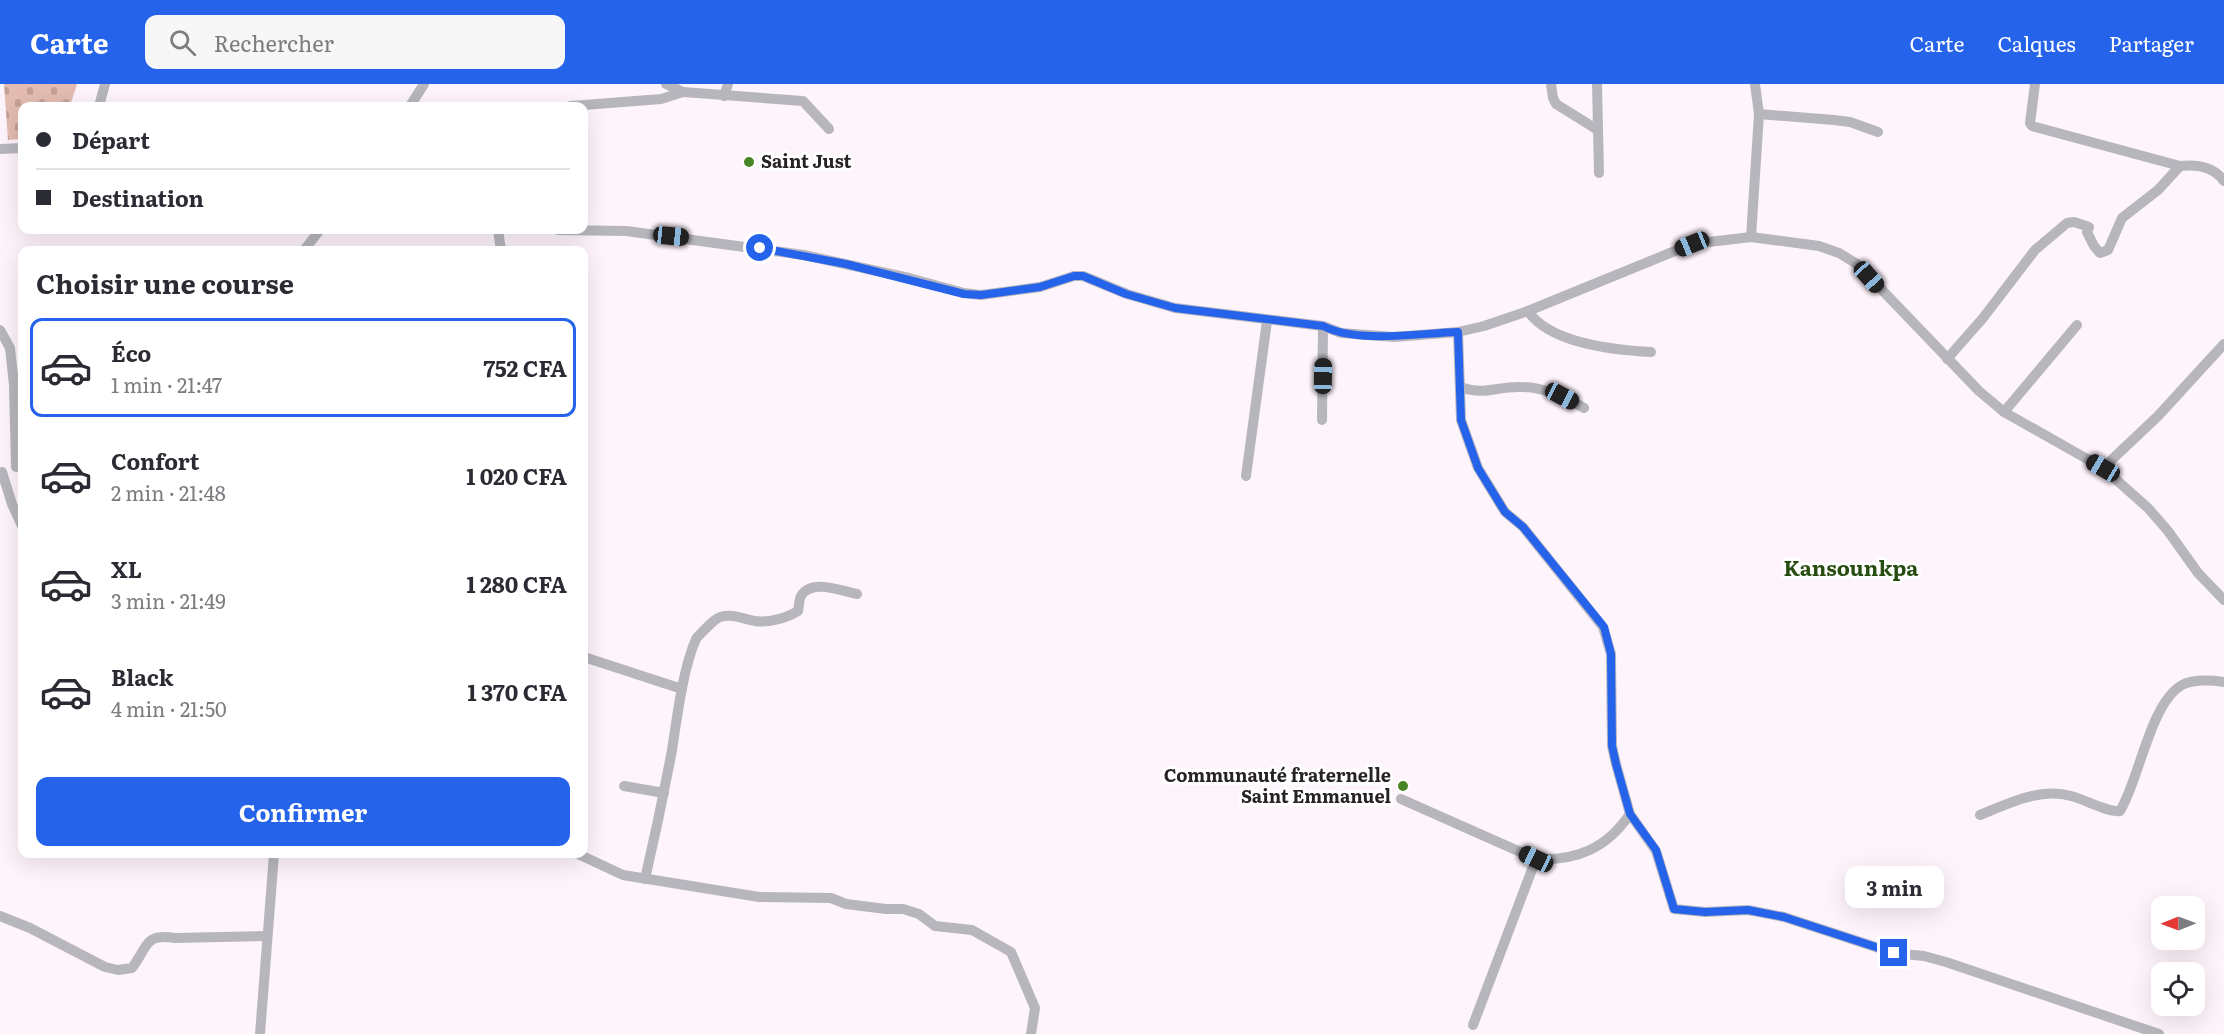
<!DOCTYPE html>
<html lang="fr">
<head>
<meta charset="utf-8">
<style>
  :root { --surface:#fff; --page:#f7f7f7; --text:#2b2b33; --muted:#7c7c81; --line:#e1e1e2; --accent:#2563eb }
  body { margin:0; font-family:Literata,serif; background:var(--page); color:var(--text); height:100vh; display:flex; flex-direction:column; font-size:22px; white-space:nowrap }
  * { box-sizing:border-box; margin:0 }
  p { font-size:20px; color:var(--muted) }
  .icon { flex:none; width:33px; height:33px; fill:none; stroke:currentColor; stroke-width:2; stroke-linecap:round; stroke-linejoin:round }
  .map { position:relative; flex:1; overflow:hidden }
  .details { position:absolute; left:18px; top:162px; width:570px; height:612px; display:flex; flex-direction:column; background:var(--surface); border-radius:12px; box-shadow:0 6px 24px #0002 }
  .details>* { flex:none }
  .banner { position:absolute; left:18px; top:18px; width:570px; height:132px; border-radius:12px; box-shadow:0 6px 24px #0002; display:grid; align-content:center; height:132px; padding:0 18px; background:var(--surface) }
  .needle { width:39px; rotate:269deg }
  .tools { position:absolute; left:2151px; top:812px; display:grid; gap:12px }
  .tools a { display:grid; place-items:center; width:54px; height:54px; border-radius:12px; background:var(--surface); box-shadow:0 6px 24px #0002; font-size:30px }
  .end { position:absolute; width:27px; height:27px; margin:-14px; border:8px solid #2563eb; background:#fff; box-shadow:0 0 0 3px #fff }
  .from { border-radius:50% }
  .bubble { position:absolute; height:42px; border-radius:12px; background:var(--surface); box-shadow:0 6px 24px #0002; font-size:20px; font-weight:700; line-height:42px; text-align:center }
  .car { position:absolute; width:18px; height:36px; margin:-18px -9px; border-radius:8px; box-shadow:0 0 4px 2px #0007; background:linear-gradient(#222 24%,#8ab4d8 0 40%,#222 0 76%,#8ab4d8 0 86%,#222 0) }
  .banner b { display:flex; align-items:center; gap:21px; height:57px; font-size:22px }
  .banner b+b { border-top:2px solid var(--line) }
  .banner i { width:15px; height:15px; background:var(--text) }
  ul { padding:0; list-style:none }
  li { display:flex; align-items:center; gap:18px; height:99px; margin:0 12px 9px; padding:0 6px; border:3px solid transparent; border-radius:12px }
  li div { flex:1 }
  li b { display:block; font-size:22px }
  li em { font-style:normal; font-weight:700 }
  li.selected { border-color:var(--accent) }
  li>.icon { width:54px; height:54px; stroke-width:1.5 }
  h2 { padding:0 18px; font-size:27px; line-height:72px }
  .action { display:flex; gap:12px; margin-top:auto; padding:12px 18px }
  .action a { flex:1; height:69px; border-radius:12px; background:var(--accent); color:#fff; font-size:24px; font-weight:700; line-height:69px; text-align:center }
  header { display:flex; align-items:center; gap:36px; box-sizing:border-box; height:84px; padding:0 30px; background:var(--accent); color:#fff }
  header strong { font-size:28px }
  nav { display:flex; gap:33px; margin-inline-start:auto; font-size:21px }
  .search { width:420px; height:54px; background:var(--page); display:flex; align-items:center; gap:15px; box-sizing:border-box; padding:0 21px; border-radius:12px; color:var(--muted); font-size:22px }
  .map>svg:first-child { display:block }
  .cemetery { fill:url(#cemetery-stones) }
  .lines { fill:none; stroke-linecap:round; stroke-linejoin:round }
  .minor { stroke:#b8b6bd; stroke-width:10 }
  .route { stroke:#2563eb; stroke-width:8 }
  .poi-dot { fill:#478524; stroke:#fff; stroke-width:2 }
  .labels { text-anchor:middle; stroke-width:6; stroke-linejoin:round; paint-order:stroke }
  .poi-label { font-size:18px; font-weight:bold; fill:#272226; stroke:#fff; text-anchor:start }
  .quarter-label { font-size:21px; font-weight:bold; fill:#274e10; stroke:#fff }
</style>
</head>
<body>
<header>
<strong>Carte</strong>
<div class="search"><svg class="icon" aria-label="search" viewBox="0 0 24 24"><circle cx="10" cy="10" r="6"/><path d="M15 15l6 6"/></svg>Rechercher</div>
<nav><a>Carte</a><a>Calques</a><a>Partager</a></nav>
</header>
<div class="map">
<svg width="2224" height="950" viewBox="0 0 2224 950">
  <defs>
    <pattern id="cemetery-stones" width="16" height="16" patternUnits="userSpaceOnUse" patternTransform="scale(1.5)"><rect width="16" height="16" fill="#e4bcb1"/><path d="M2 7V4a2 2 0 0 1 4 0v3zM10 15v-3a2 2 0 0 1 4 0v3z" fill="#c4a198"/></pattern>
  </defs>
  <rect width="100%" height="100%" fill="#fef4fc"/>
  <path class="cemetery" d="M4,0h73l-7,22h-48v33l-14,1z"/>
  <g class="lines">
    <g class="minor">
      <path d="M666,0l17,8 120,9 26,28"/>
      <path d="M1551,0l2,14 3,6 42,26"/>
      <path d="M1597,0l2,89"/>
      <path d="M2035,0l-5,39 2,3 148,40"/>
      <path d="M724,12l4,-12"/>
      <path d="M99,22l6,-22"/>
      <path d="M410,22l14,-22"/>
      <path d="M571,22l90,-7 22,-7"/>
      <path d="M1759,30l75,6 16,2 28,10"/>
      <path d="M0,65l22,-1"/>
      <path d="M498,146l3,20"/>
      <path d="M558,146l68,1 178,24 105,23 55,15 17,2 59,-8 34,-11h9l44,18 48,14 148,18 18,7 53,4 64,-5 26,-6 44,-15 164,-67 59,-7 68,9 20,7 18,11 122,127 25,21 99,56 45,40 20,23 30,42 26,27"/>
      <path d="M1751,153l8,-123 -4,-30"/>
      <path d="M304,166l16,-20"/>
      <path d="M1528,227c22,33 87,39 123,41"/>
      <path d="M0,246l10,18 4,37 2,82h6"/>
      <path d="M1458,248l3,88 17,48 27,44 18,15 80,100 8,27 1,92 4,18 14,50 26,37 18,58 31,3 43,-2 36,7 110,36 30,3 22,6 213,72"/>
      <path d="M1947,275l36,-41 52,-68 32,-27 7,-1 15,5 -2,5 7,14 6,7 8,-3 14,-32 36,-28 22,-24c17,-2 34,1 44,15"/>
      <path d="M1460,303c25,9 37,-1 61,0 23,0 43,10 63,21"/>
      <path d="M2004,328l73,-87"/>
      <path d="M1322,336l1,-94"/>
      <path d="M2103,384l55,-52 66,-72"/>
      <path d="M2,388l10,32 10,22"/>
      <path d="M1246,392l21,-155"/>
      <path d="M584,573l98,32"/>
      <path d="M624,702l40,7"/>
      <path d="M1401,715l135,60c41,2 71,-11 94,-45"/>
      <path d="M1980,731c28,-11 60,-28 91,-19 13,3 37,17 49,15 19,-30 30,-108 62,-126 11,-6 30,-5 42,-3"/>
      <path d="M578,770l45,21 136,22 72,1 15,6 40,5h17l16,5 16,12 37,4 39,22 24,56 -4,26"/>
      <path d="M645,795c10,-43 19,-86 27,-129 5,-32 11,-82 24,-111 2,-3 16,-17 19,-19 12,-9 27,-1 40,1 13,2 32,-3 43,-10 1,-4 1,-12 3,-15 10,-18 41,-5 56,-2"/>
      <path d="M0,832l30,12 75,39 13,3 14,-2c16,-21 12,-35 43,-30l92,-2"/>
      <path d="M1473,941l63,-166"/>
      <path d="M260,950l14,-180"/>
    </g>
  </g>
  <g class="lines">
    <path class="route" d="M760,164l86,16 118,30 17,1 59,-8 34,-11h9l43,18 49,14 148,18c36,18 96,7 135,6l3,88 17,48 27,44 18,15 81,100 7,27 1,92 4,18 14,50 26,36 18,59 31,3 43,-2 36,7 110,36"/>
  </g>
  <g class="poi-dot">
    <circle cx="749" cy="78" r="6"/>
    <circle cx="1403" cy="702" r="6"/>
  </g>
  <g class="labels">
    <g class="poi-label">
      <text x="761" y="84">Saint Just</text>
      <text x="1391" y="698" text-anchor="end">Communauté fraternelle<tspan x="1391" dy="21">Saint Emmanuel</tspan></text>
    </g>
    <g class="quarter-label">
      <text x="1851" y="492">Kansounkpa</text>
    </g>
  </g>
</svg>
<div class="tools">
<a><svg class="needle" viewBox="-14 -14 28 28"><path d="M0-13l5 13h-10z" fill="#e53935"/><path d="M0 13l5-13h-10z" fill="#7c7c81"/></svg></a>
<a><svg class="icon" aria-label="locate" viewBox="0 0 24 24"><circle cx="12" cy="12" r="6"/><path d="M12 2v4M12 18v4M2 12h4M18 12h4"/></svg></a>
</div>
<i class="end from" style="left:760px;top:164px"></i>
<i class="end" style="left:1894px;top:869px"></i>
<div class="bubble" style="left:1845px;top:782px;width:99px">3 min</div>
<i class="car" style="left:671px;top:152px;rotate:96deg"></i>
<i class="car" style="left:1692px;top:160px;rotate:248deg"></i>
<i class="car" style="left:1869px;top:193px;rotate:138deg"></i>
<i class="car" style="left:1323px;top:292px;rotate:1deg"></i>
<i class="car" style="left:1562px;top:312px;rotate:118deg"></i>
<i class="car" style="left:2103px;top:384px;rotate:300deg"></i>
<i class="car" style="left:1536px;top:775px;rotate:295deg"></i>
<div class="banner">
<b><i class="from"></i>Départ</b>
<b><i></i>Destination</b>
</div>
<section class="details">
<h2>Choisir une course</h2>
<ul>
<li class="selected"><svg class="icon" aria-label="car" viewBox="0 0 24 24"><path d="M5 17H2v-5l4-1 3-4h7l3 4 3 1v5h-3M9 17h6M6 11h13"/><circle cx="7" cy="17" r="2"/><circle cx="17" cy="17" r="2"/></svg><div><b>Éco</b><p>1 min · 21:47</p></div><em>752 CFA</em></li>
<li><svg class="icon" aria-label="car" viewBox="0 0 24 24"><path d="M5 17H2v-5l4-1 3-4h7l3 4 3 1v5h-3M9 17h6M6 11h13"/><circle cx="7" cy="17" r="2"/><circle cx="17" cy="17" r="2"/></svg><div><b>Confort</b><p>2 min · 21:48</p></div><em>1 020 CFA</em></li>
<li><svg class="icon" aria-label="car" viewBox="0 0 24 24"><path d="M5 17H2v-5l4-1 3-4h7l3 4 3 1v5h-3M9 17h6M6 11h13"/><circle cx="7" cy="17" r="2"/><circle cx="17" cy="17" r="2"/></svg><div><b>XL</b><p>3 min · 21:49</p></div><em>1 280 CFA</em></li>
<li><svg class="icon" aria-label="car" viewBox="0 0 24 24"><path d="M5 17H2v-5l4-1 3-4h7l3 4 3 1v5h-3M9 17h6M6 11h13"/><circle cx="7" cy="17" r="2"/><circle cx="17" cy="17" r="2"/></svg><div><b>Black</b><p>4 min · 21:50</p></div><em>1 370 CFA</em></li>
</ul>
<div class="action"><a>Confirmer</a></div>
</section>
</div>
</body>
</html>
